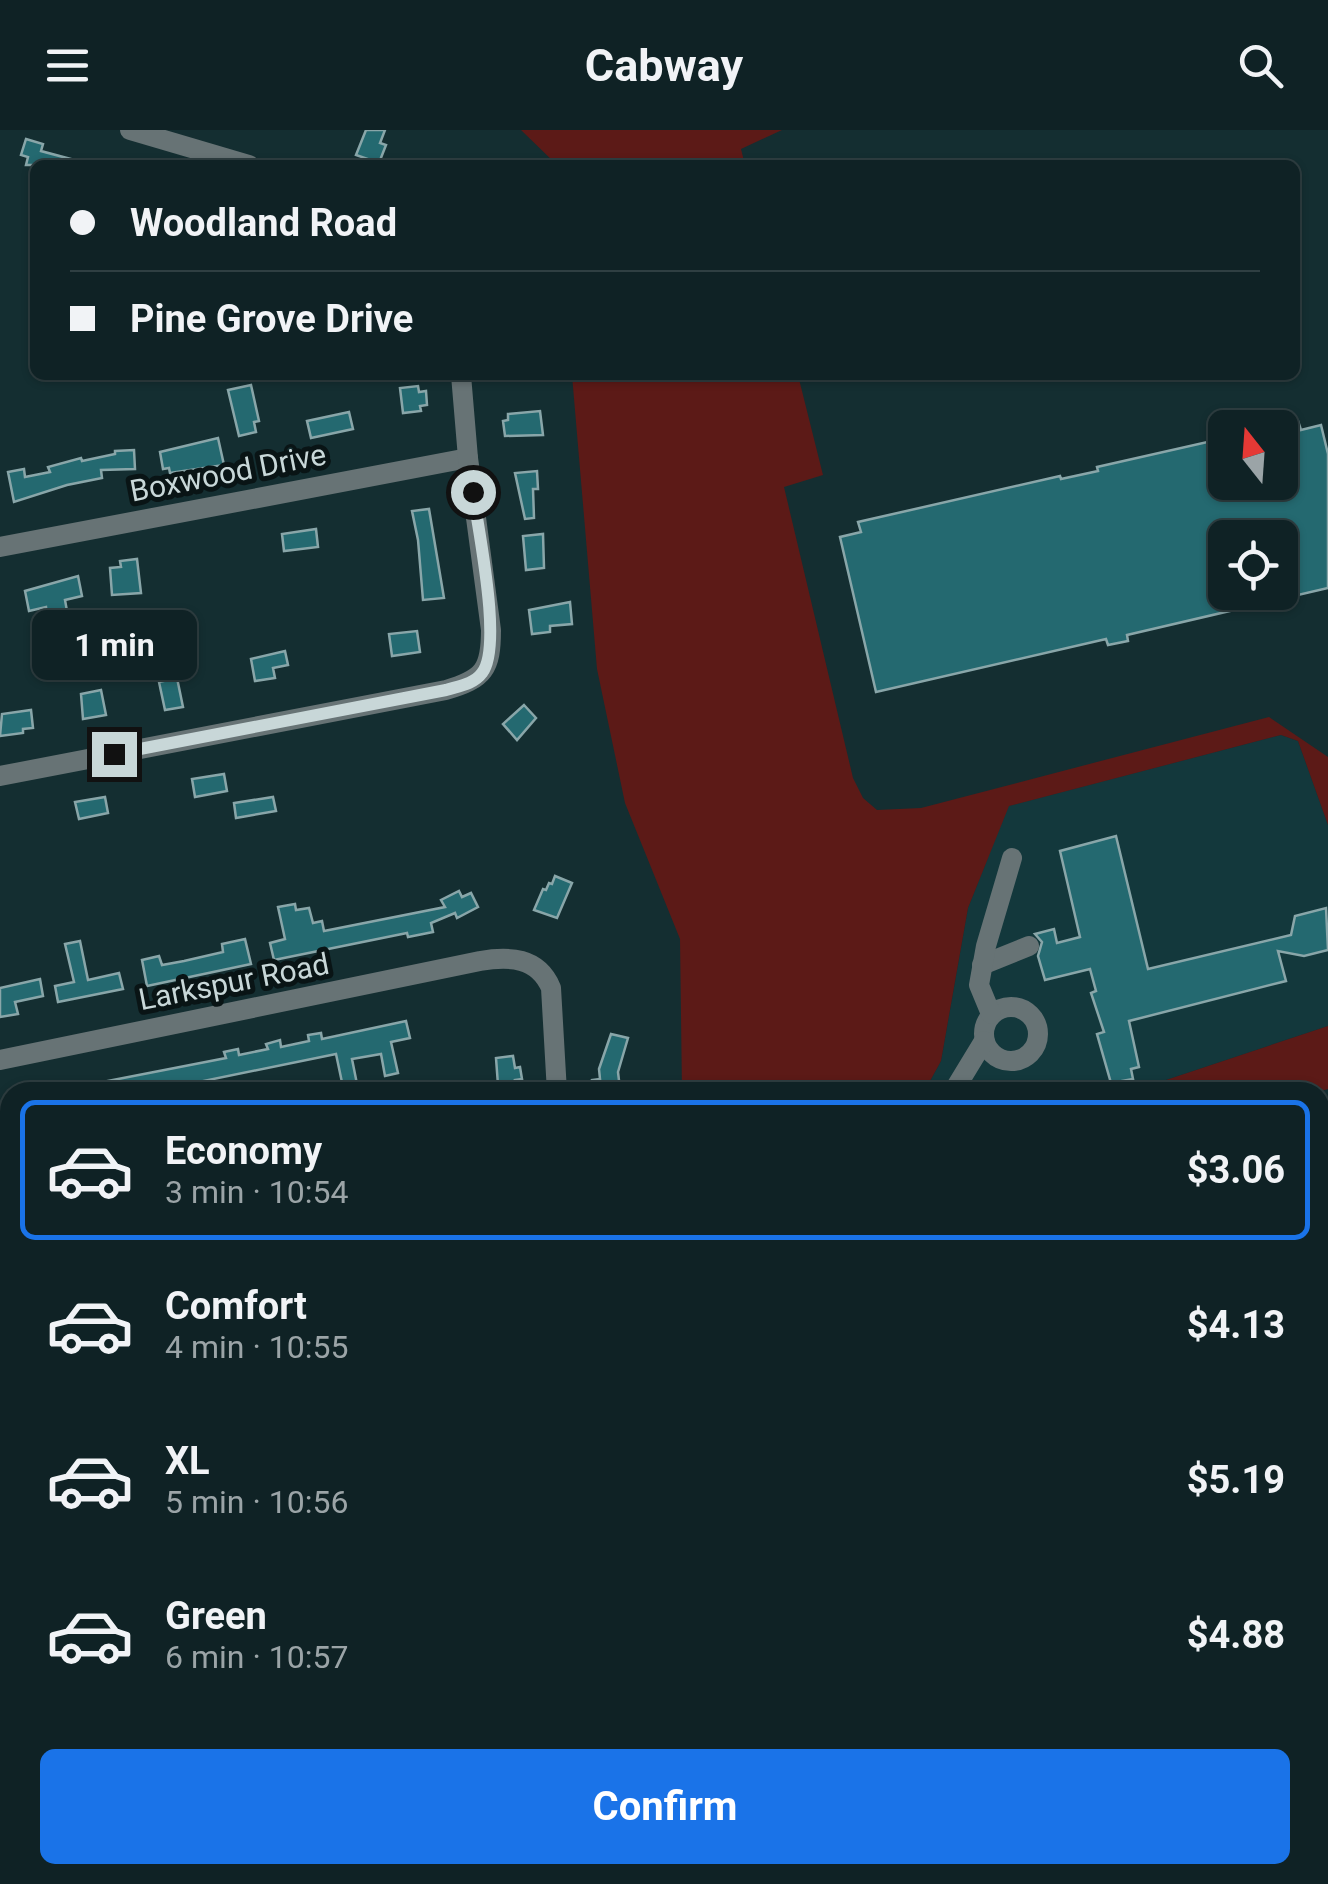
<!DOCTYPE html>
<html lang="en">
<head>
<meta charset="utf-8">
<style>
  :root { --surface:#0f2225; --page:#1d2f32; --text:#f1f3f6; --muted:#9ba4a7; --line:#2f3f42; --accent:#1a73e8 }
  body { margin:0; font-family:Roboto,sans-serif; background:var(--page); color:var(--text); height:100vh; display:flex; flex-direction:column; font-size:38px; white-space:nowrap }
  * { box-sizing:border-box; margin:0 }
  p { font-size:32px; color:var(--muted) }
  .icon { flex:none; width:55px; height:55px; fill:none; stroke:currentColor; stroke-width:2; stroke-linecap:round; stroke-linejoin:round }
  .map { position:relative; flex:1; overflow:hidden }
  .panel { position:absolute; left:0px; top:952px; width:1330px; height:802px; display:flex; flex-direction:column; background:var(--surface); border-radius:30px 30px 0 0; box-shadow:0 2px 8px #0004,0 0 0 2px var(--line) }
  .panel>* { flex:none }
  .banner { position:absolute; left:30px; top:30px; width:1270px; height:220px; border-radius:15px; box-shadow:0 2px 8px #0004,0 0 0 2px var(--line); display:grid; align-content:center; height:220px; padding:0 40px; background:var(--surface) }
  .needle { width:65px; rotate:343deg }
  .controls { position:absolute; left:1208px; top:280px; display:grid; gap:20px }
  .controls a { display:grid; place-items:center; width:90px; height:90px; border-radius:15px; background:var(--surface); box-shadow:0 2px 8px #0004,0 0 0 2px var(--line); font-size:50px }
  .end { position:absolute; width:45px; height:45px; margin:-22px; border:12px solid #c8d7d8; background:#111; box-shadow:0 0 0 5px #111 }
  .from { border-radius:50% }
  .bubble { position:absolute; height:70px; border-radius:15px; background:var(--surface); box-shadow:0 2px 8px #0004,0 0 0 2px var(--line); font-size:32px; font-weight:700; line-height:70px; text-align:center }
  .banner b { display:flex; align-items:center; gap:35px; height:95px; font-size:38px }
  .banner b+b { border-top:2px solid var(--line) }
  .banner i { width:25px; height:25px; background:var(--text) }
  ul { padding:18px 0 0; list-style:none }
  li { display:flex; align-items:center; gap:30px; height:140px; margin:0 20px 15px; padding:0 20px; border:5px solid transparent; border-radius:15px }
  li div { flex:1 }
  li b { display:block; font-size:38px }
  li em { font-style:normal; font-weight:700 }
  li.selected { border-color:var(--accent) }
  li>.icon { width:90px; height:90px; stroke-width:1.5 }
  .button { display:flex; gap:20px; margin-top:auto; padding:20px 40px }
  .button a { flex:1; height:115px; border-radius:15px; background:var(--accent); color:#fff; font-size:40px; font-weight:700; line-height:115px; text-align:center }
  header { display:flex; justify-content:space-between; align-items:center; height:130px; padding:0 40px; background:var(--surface); font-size:45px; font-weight:700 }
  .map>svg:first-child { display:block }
  .built { fill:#13383c }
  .green { fill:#5c1a17 }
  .building { fill:#246970; stroke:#89a6a9; stroke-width:2.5; fill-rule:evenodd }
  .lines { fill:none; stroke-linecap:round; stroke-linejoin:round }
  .path { stroke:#52686b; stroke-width:2.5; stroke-dasharray:8 5; stroke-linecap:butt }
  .minor { stroke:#677375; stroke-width:20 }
  .route { stroke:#c8d7d8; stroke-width:12 }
  .labels { text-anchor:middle; stroke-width:10; stroke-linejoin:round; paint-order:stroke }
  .street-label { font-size:30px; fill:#c8d7d8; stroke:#091415 }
</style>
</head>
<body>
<header><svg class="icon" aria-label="menu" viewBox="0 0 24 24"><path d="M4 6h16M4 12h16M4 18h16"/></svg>Cabway<svg class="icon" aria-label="search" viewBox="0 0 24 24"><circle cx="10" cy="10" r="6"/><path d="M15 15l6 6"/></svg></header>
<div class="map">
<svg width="1328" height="1754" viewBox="0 0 1328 1754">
  <rect width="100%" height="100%" fill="#142e31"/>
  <g class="built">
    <path d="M1281,605l17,6 30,84v201l-198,66h-206l17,-31 27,-153 40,-102z"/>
    <path d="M1323,1097l5,14v514l-8,2v-529z"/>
  </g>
  <g class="green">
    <path d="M521,0h261l-41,19 4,16h-188z"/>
    <path d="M572,245h226l25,100 -39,12 69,291 10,20 14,12 44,-2 348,-91 59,40v68l-30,-84 -17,-6 -272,71 -41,102 -27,153 -17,31h-242l-2,-153 -55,-136 -28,-134z"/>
    <path d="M1328,896v63l-10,3h-188z"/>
    <path d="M1328,1625v129h-158l-3,-9h153v-118z"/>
  </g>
  <g class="building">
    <path d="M366,0h19l-5,13 6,2 -7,18 -23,-8z"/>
    <path d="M26,9l17,5 -2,7 37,10 -1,4h-51l2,-8 -7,-2z"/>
    <path d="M251,255l8,36 -5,1 2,10 -17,4 -11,-46z"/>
    <path d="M418,256l1,6 7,-1 1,14 -7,1 1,5 -18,2 -3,-25z"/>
    <path d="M540,281l3,24 -38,1 -2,-15 5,-1v-6z"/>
    <path d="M349,282l4,17 -42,9 -4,-17z"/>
    <path d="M1298,291l3,9 20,-5 7,29v134l-201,47 1,6 -20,4 -2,-6 -230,53 -36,-155 21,-5 -3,-10 202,-46 1,3 37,-8 -1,-4 128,-29v44h55v-57zM1225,408h55v54h-55z"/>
    <path d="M218,308l6,27 -54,8 -1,-5 -6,1 -3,-17z"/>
    <path d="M134,320l1,19 -34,1 1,8 -35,7 -53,17 -6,-30 16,-3 1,8 25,-5 -2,-5 33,-9 1,3 33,-7v-3z"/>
    <path d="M537,341l1,18h-5l1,29 -9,1 -10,-46z"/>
    <path d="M429,379l15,89 -21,2 -5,-60 -6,-29z"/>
    <path d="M316,399l2,18 -34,4 -2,-17z"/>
    <path d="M543,404l1,34 -18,2 -3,-34z"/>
    <path d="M137,429l4,34 -29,2 -2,-27 11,-1 -1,-6z"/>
    <path d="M78,446l4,20 -17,4 2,11 -20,4 -1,-8 -17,4 -4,-20z"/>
    <path d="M570,472l2,22 -22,2v6l-18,2 -3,-24z"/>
    <path d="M417,501l3,21 -28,4 -3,-22z"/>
    <path d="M285,521l3,14 -15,3 2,10 -20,3 -4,-22z"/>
    <path d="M177,548l6,29 -18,3 -6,-28z"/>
    <path d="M101,560l5,25 -23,4 -2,-25z"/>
    <path d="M524,575l12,13 -19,22 -14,-16z"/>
    <path d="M31,580l2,18 -10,1v4l-23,3 2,-22z"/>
    <path d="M224,644l3,17 -32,6 -3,-18z"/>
    <path d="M105,667l3,16 -29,6 -4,-17z"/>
    <path d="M273,667l3,14 -40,7 -2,-15z"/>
    <path d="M1116,706l32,133 143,-34 4,-19 31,-8 2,42 -24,6 -26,-5 8,30 -157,40 10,46 -8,2 2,10 -22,4 -14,-49 7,-2 -13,-39 5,-2 -6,-22 -45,11 -7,-24 4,-14 -7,-8 19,-5 3,14 23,-6 -20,-86z"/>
    <path d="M555,746l17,7 -15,35 -23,-8 9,-21 3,1 3,-7 3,1z"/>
    <path d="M459,761l3,6 9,-4 7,14 -21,11 -2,-5 -24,10 2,9 -25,5 -1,-4 -133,27 -4,-17 15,-4 -7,-32 17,-3 1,6 13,-2 4,15 9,-2 2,10 121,-24 -4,-7z"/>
    <path d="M245,809l6,25 -104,22 -5,-26 17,-4 3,9 22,-4 39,-9 -1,-8z"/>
    <path d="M80,811l8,39 31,-7 4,16 -65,13 -3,-16 19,-4 -9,-38z"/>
    <path d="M40,849l3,17 -28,6 3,12 -18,3v-29z"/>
    <path d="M406,891l4,17 -19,4 7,31 -13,3 -4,-22 -29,5 5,25 -14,3 -7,-33 -186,38h-67l-1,-6 144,-28 -2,-6 14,-3 1,6 29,-6 -2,-5 14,-4 1,7 28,-6 -1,-6 13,-2 1,6z"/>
    <path d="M611,904l17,4 -10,34 2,17 -2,3h-25l-1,-12 8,-1 -1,-10z"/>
    <path d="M513,926l2,12 5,-1 2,12 -7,1 1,4 -18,1 -2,-27z"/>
  </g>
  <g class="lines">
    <g class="path">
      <path d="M1320,1377l8,-3"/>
      <path d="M1320,1491l5,-2 3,10"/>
      <path d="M1320,1606l8,1"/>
    </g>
    <g class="minor">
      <path d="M130,0l119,35"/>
      <path d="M0,417l468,-89"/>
      <path d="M0,646l446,-86c38,-11 45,-21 45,-60l-23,-172 -7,-83"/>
      <path d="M982,835l47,-19"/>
      <circle cx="1011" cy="904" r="27"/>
      <path d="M991,884l-12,-29 7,-39 26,-88"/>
      <path d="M0,930l480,-99c29,-5 58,-4 71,27l6,104"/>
      <path d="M953,962l31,-51"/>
      <path d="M0,1222l10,8"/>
      <path d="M0,1300l10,-10"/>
      <path d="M0,1545l10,9"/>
      <path d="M579,1745v9"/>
      <path d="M933,1745l2,9"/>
      <path d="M99,1754l8,-9"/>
    </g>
  </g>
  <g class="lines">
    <path class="route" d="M114,624l332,-64c13,-4 28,-6 36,-17 21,-27 -4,-143 -9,-181"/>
  </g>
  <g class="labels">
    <g class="street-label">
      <text transform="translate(228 343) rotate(-11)" y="10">Boxwood Drive</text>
      <text transform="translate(234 852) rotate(-11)" y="10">Larkspur Road</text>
    </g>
  </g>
</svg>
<div class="controls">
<a><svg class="needle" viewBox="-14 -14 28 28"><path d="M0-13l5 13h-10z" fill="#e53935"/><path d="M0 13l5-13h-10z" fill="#9ba4a7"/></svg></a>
<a><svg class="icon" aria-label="locate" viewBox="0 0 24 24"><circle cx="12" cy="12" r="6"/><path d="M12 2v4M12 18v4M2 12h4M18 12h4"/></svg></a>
</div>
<i class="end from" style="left:473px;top:362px"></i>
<i class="end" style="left:114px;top:624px"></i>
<div class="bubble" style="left:32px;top:480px;width:165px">1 min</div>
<div class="banner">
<b><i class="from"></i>Woodland Road</b>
<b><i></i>Pine Grove Drive</b>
</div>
<section class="panel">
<ul>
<li class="selected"><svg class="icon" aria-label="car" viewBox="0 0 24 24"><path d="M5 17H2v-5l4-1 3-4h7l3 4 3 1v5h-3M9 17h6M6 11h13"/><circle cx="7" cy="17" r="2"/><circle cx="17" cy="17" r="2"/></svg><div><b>Economy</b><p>3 min · 10:54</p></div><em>$3.06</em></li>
<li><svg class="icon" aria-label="car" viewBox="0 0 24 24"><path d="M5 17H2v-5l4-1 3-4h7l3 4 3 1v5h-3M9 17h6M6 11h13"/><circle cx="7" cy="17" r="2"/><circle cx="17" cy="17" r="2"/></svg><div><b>Comfort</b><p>4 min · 10:55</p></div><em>$4.13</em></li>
<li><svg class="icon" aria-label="car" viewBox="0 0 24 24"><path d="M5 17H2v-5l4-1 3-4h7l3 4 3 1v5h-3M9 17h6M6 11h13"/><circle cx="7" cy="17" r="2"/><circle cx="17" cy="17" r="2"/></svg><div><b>XL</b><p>5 min · 10:56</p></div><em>$5.19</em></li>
<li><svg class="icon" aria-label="car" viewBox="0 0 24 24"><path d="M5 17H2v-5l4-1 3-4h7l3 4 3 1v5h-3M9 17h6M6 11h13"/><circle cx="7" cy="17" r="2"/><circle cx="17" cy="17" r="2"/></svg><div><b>Green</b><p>6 min · 10:57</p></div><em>$4.88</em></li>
</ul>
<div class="button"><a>Confirm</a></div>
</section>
</div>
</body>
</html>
